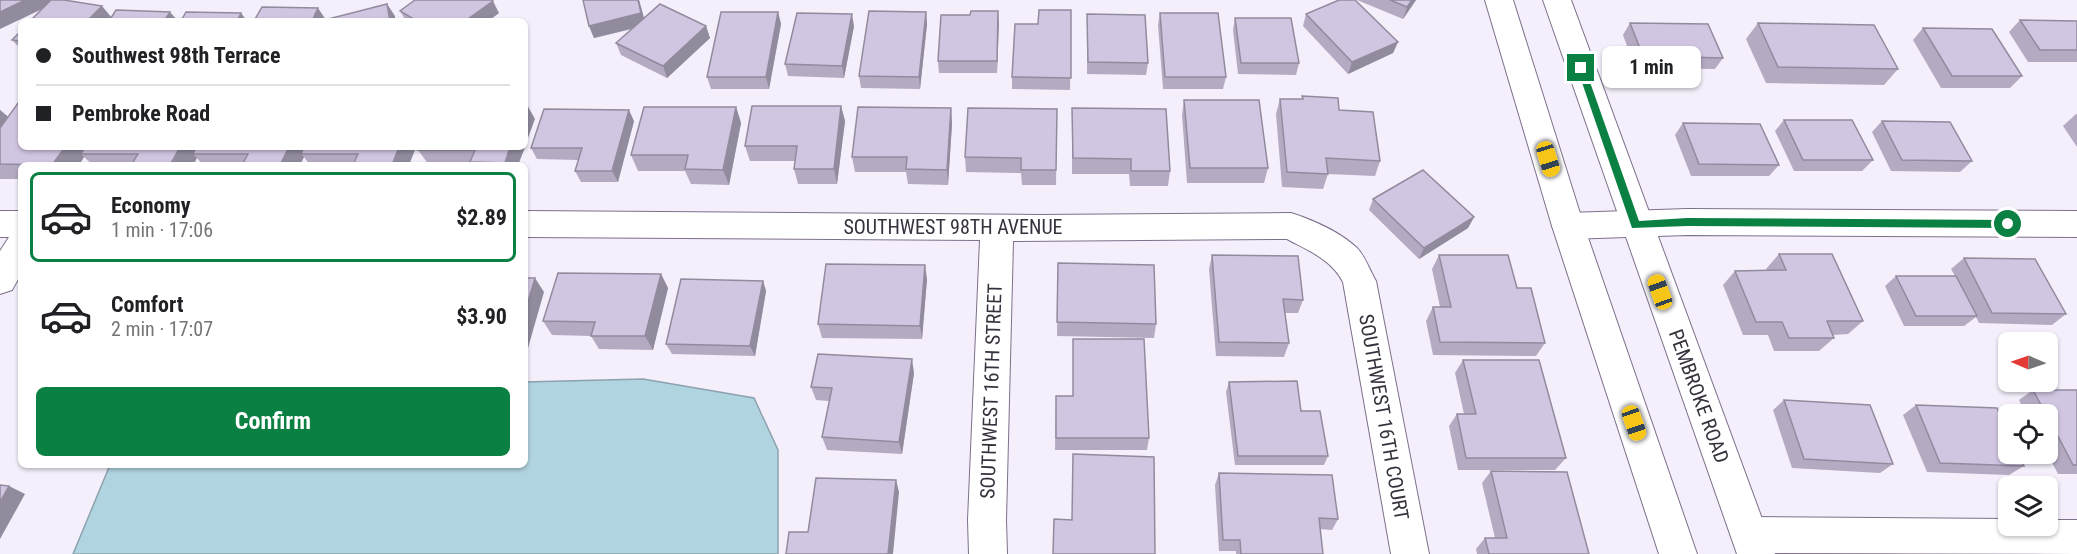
<!DOCTYPE html>
<html lang="en">
<head>
<meta charset="utf-8">
<style>
  :root { --surface:#fff; --page:#f2f2f2; --text:#202124; --muted:#757577; --line:#e0e0e0; --accent:#0b8043 }
  body { margin:0; font-family:"Roboto Condensed",sans-serif; background:var(--page); color:var(--text); height:100vh; display:flex; flex-direction:column; font-size:22px; white-space:nowrap }
  * { box-sizing:border-box; margin:0 }
  p { font-size:20px; color:var(--muted) }
  .icon { flex:none; width:33px; height:33px; fill:none; stroke:currentColor; stroke-width:2; stroke-linecap:round; stroke-linejoin:round }
  .map { position:relative; flex:1; overflow:hidden }
  .drawer { position:absolute; left:18px; top:162px; width:510px; height:306px; display:flex; flex-direction:column; background:var(--surface); border-radius:9px; box-shadow:0 2px 4px #0004 }
  .drawer>* { flex:none }
  .banner { position:absolute; left:18px; top:18px; width:510px; height:132px; border-radius:9px; box-shadow:0 2px 4px #0004; display:grid; align-content:center; height:132px; padding:0 18px; background:var(--surface) }
  .needle { width:39px; rotate:272deg }
  .fabs { position:absolute; left:1998px; top:332px; display:grid; gap:12px }
  .fabs a { display:grid; place-items:center; width:60px; height:60px; border-radius:9px; background:var(--surface); box-shadow:0 2px 4px #0004; font-size:30px }
  .end { position:absolute; width:27px; height:27px; margin:-14px; border:8px solid #0b8043; background:#fff; box-shadow:0 0 0 3px #fff }
  .from { border-radius:50% }
  .bubble { position:absolute; height:42px; border-radius:9px; background:var(--surface); box-shadow:0 2px 4px #0004; font-size:20px; font-weight:700; line-height:42px; text-align:center }
  .car { position:absolute; width:18px; height:36px; margin:-18px -9px; border-radius:8px; box-shadow:0 0 4px 2px #0007; background:linear-gradient(#f5c518 24%,#345 0 40%,#f5c518 0 76%,#345 0 86%,#f5c518 0) }
  .banner b { display:flex; align-items:center; gap:21px; height:57px; font-size:22px }
  .banner b+b { border-top:2px solid var(--line) }
  .banner i { width:15px; height:15px; background:var(--text) }
  ul { padding:10px 0 0; list-style:none }
  li { display:flex; align-items:center; gap:18px; height:90px; margin:0 12px 9px; padding:0 6px; border:3px solid transparent; border-radius:9px }
  li div { flex:1 }
  li b { display:block; font-size:22px }
  li em { font-style:normal; font-weight:700 }
  li.selected { border-color:var(--accent) }
  li>.icon { width:54px; height:54px; stroke-width:1.5 }
  .primary-button { display:flex; gap:12px; margin-top:auto; padding:12px 18px }
  .primary-button a { flex:1; height:69px; border-radius:9px; background:var(--accent); color:#fff; font-size:24px; font-weight:700; line-height:69px; text-align:center }
  .map>svg:first-child { display:block }
  .water { fill:#b0d4e0; stroke:#8ca3af; stroke-width:1.5 }
  .lines { fill:none; stroke-linecap:round; stroke-linejoin:round }
  .minor-casing { stroke:#7d708b; stroke-width:2 }
  .secondary-casing { stroke:#7d708b; stroke-width:2 }
  .minor { fill:#fff; fill-rule:evenodd }
  .secondary { fill:#fff; fill-rule:evenodd }
  .wall { fill:#b4aac2 }
  .shaded-wall { fill:#928b9e }
  .building { fill:#d1c6e2; stroke:#928b9e; stroke-width:1.5 }
  .route { fill:#0b8043 }
  .labels { text-anchor:middle; stroke-width:4.5; stroke-linejoin:round; paint-order:stroke }
  .street-label { font-size:20px; fill:#37313d; stroke:#fff }
</style>
</head>
<body>
<div class="map">
<svg width="2077" height="554" viewBox="0 0 2077 554">
  <rect width="100%" height="100%" fill="#f4effb"/>
  <path class="water" d="M643,379l111,19 24,52v104h-705l37,-89h415v-83z"/>
  <g class="lines">
    <g class="minor-casing">
      <g id="minor">
        <path d="M1687,209l390,2v26l-390,-2 -119,4 -11,-4 -5,-9 5,-9 11,-4z"/>
        <path d="M0,211h21v63l-9,16 -12,4v-43l9,-14h-9z"/>
        <path d="M525,211l512,4 254,-2c22,7 49,19 66,35 8,8 13,23 19,33l53,273h-38l-48,-272c-12,-23 -34,-31 -56,-43l-274,2 -7,279 1,34h-38l-1,-34 12,-280 -455,-3z"/>
        <path d="M1750,517l258,2v6h40v-5h29v34l-327,-1 -13,-5 -6,-13 6,-13z"/>
      </g>
    </g>
    <g class="secondary-casing">
      <g id="secondary">
        <path d="M1485,0h28l71,226 113,328h-38l-107,-328z"/>
        <path d="M1543,0h28l204,554h-38z"/>
      </g>
    </g>
    <use href="#minor" class="minor"/>
    <use href="#secondary" class="secondary"/>
  </g>
  <g class="wall">
    <path d="M583,0h56l5,18 62,8 4,12 -43,40 -46,-23 -5,-12 16,-14 -38,9 -5,-12z"/>
    <path d="M1357,0h59l-13,19z"/>
    <path d="M1071,10l-1,80 -58,-1v-12l26,-53z"/>
    <path d="M400,11l99,2 -11,8h-82z"/>
    <path d="M998,11l-1,62h-58l-1,-12 32,-46z"/>
    <path d="M778,12l3,12 -12,65h-58l-4,-12z"/>
    <path d="M926,12l1,12 -7,65 -59,-1 -2,-12z"/>
    <path d="M1160,13l66,64 -3,12h-60l-5,-64z"/>
    <path d="M1087,14l61,49 -2,12 -59,-1z"/>
    <path d="M1306,14l92,28 -5,11 -45,21 -45,-48z"/>
    <path d="M1235,18l64,45 -3,12 -58,-1 -5,-44z"/>
    <path d="M2020,20l57,1v41h-49l-19,-30z"/>
    <path d="M1630,23l93,35 -8,11 -80,-1 -12,-33z"/>
    <path d="M1758,23l140,46 -14,16 -118,-2 -20,-44z"/>
    <path d="M854,26l-10,52 -56,-2 -3,-12z"/>
    <path d="M1923,28l99,48 -12,12h-69l-28,-48z"/>
    <path d="M21,31v18l-9,-9z"/>
    <path d="M1302,96l37,14 41,51 -5,15 -47,-2 -5,15 -41,-2 -6,-73 4,-15h22z"/>
    <path d="M1184,100l84,68 -4,15h-77l-5,-68z"/>
    <path d="M841,106l4,15 -8,63h-39l-4,-15 1,-8h-45l-5,-15z"/>
    <path d="M736,107l5,16 -12,62 -38,-1 -6,-13h-47l-7,-16z"/>
    <path d="M951,108l1,16 -4,61 -40,-1 -2,-12h-51l-3,-15z"/>
    <path d="M1072,108l98,63 -2,15h-38l-1,-12h-57z"/>
    <path d="M1057,109l-1,76h-34l-1,-12 -55,-1 -1,-15z"/>
    <path d="M0,110l8,7 408,30 -7,18h-99l-6,-8 -4,8h-97l-6,-7 -4,7h-100l-9,-8 -5,8h-58v14h-21z"/>
    <path d="M2076,114h1v33l-14,-21z"/>
    <path d="M1784,120l89,40 -11,11h-68l-19,-40z"/>
    <path d="M634,121l-16,61h-37l-6,-11 3,-11 -41,-1 -6,-11z"/>
    <path d="M1882,121l90,40 -12,11 -69,-1 -19,-39z"/>
    <path d="M1683,123l96,42 -10,11h-78l-16,-41z"/>
    <path d="M525,147l-7,18h-89l-11,-15z"/>
    <path d="M1373,199l101,18 -6,11 -49,31 -50,-49z"/>
    <path d="M1779,254l84,67 -15,13 -15,1 1,3 -15,13h-45l-6,-16h-25l-20,-50 12,-14 32,-1 -1,-1z"/>
    <path d="M1212,255l91,45 -5,13h-13l4,30 -5,14 -68,-1 -7,-87z"/>
    <path d="M1439,255l78,33 28,55 -9,13 -103,-1 -7,-34 7,-14h7l-8,-38z"/>
    <path d="M1964,258l102,56 -14,11 -73,-2 -3,-6 -12,9h-60l-19,-40 11,-10h59l-4,-7z"/>
    <path d="M1058,263l98,61 -2,14 -97,-2z"/>
    <path d="M661,274l7,14 -15,62 -54,-1 -8,-13 -39,-1 -9,-14z"/>
    <path d="M927,279l-5,60 -100,-1 -4,-14z"/>
    <path d="M763,281l3,10 -11,65 -83,-2 -6,-10z"/>
    <path d="M1073,339l76,99 -2,12h-92l1,-54h17z"/>
    <path d="M1463,360l103,98 -11,12h-97l-9,-44 8,-12h7l-9,-41z"/>
    <path d="M914,373l-12,81 -75,-4 -5,-13 7,-36 -13,-1 -5,-13z"/>
    <path d="M1229,382l72,29 27,45 -4,9h-89l-9,-73z"/>
    <path d="M2033,390h44v84h-19l-11,-21 1,-39h-22l-7,-14z"/>
    <path d="M1784,400l109,64 -13,9 -88,-5 -19,-58z"/>
    <path d="M1916,405l108,61 -15,9 -82,-3 -24,-57z"/>
    <path d="M1491,471l98,83h-112l-1,-5 9,-11h10l-13,-55z"/>
    <path d="M1219,473l119,46 -6,11 -12,-1 3,25h-87v-3h-17l-4,-66z"/>
  </g>
  <g class="shaded-wall">
    <path d="M25,0h33l1,1 -59,28v-17z"/>
    <path d="M638,0h1l7,25 -52,13 -5,-12z"/>
    <path d="M1412,0h4l-13,19 4,-12z"/>
    <path d="M493,1l6,12 -11,8h-23z"/>
    <path d="M387,4l8,12v5h-5z"/>
    <path d="M102,6l10,12 -3,3h-22z"/>
    <path d="M318,8l8,12v1h-14z"/>
    <path d="M998,11l1,12 -2,50v-12z"/>
    <path d="M170,12l8,9h-14z"/>
    <path d="M778,12l3,12 -12,65 -3,-12z"/>
    <path d="M926,12l1,12 -7,65 -1,-12z"/>
    <path d="M241,13l6,8h-10z"/>
    <path d="M852,14l2,12 -10,52 -2,-12z"/>
    <path d="M706,26l4,12 -43,40 -4,-12z"/>
    <path d="M1398,42l-5,11 -45,21 4,-12z"/>
    <path d="M526,103l9,16 -10,27v-39z"/>
    <path d="M841,106l4,15 -8,63 -3,-15z"/>
    <path d="M736,107l5,16 -12,62 -6,-15z"/>
    <path d="M951,108l1,16 -4,61 -1,-15z"/>
    <path d="M0,110l12,10 -12,18z"/>
    <path d="M629,110l5,11 -16,61 -6,-11z"/>
    <path d="M65,147h26l-10,7 3,3 -5,8h-27z"/>
    <path d="M180,147h23l-10,7 4,4 -4,7h-23z"/>
    <path d="M289,147h20l-8,7 3,3 -4,8h-20z"/>
    <path d="M399,147h17l-7,18h-17z"/>
    <path d="M510,147h15l-7,18h-12l-1,-2z"/>
    <path d="M1474,217l-6,11 -49,31 5,-11z"/>
    <path d="M925,265l2,14 -5,60 -2,-13z"/>
    <path d="M661,274l7,14 -15,62 -8,-14z"/>
    <path d="M535,278l9,14 -18,63 -1,-2v-41z"/>
    <path d="M763,281l3,10 -11,65 -5,-10z"/>
    <path d="M912,359l2,14 -12,81 -3,-12z"/>
    <path d="M896,480l3,12 -6,62h-5z"/>
    <path d="M9,486l16,8 -25,45v-37z"/>
  </g>
  <g class="building">
    <path d="M0,0h25l-25,12z"/>
    <path d="M51,0h13l38,6 -15,15h-57z"/>
    <path d="M415,0h77l1,1 -28,20h-48l-17,-10z"/>
    <path d="M583,0h55l3,13 -52,13z"/>
    <path d="M1339,0h16l43,42 -46,20 -46,-48z"/>
    <path d="M1390,0h22l-5,7z"/>
    <path d="M387,4l3,17h-62v-2z"/>
    <path d="M660,4l46,22 -43,40 -47,-23z"/>
    <path d="M262,7l56,1 -6,13h-58z"/>
    <path d="M116,10l54,2 -6,9h-55z"/>
    <path d="M1039,10h32v68l-59,-1 3,-53h23z"/>
    <path d="M869,11l57,1 -7,65 -60,-1z"/>
    <path d="M971,11h27l-1,50h-59l3,-46h29z"/>
    <path d="M186,12l55,1 -4,8h-56z"/>
    <path d="M721,12h57l-12,65h-59z"/>
    <path d="M797,13l55,1 -10,52 -57,-2z"/>
    <path d="M1160,13h58l8,64h-61z"/>
    <path d="M1087,14l58,1 3,48 -60,-1z"/>
    <path d="M1235,18h56l8,45h-58z"/>
    <path d="M2020,20l57,1v29h-37z"/>
    <path d="M1630,23l78,1 15,34 -80,-2z"/>
    <path d="M1758,23l116,2 24,44 -120,-2z"/>
    <path d="M1923,28l69,1 30,47h-70z"/>
    <path d="M21,31v10l-9,-1z"/>
    <path d="M1302,96l36,2 1,12 34,2 7,49 -54,-3 2,16 -41,-2 -7,-73h23z"/>
    <path d="M21,99v48h44l-13,18 -52,-1v-36z"/>
    <path d="M1184,100h75l9,68h-78z"/>
    <path d="M752,106h89l-7,63h-40l3,-23h-52z"/>
    <path d="M644,107h92l-13,63 -38,-1 3,-14h-57z"/>
    <path d="M858,107l93,1 -4,62 -41,-1 1,-12h-55z"/>
    <path d="M968,108l89,1 -1,61h-35v-12l-56,-1z"/>
    <path d="M1072,108l94,1 4,62h-39v-12l-58,-1z"/>
    <path d="M544,109l85,1 -17,61h-37l7,-23h-51z"/>
    <path d="M1784,120h68l21,40h-70z"/>
    <path d="M1882,121l68,1 22,39 -70,-1z"/>
    <path d="M1683,123l77,1 19,41 -80,-1z"/>
    <path d="M85,147h95l-10,18h-39l7,-11h-57z"/>
    <path d="M196,147h93l-9,18h-38l6,-11h-55z"/>
    <path d="M304,147h95l-7,18h-39l5,-11h-57z"/>
    <path d="M420,147h90l-5,16 -35,-1 5,-12h-57z"/>
    <path d="M1423,170l51,47 -50,31 -51,-49z"/>
    <path d="M1779,254h53l31,67h-36l7,17h-45l-7,-16h-26l-21,-51 51,-1z"/>
    <path d="M1212,255l86,1 5,44 -20,-1 6,44 -70,-1z"/>
    <path d="M1439,255h69l9,33h14l14,55 -105,-1 -7,-35h18z"/>
    <path d="M1964,258l71,1 31,55 -74,-1z"/>
    <path d="M1058,263l96,2 2,59 -99,-2z"/>
    <path d="M826,264l99,1 -5,61 -102,-2z"/>
    <path d="M558,273l103,1 -16,62h-54l4,-14 -52,-1z"/>
    <path d="M1896,276h60l21,40h-61z"/>
    <path d="M525,278h10l-10,34z"/>
    <path d="M681,279l82,2 -13,65 -84,-2z"/>
    <path d="M1073,339h71l5,99h-93v-42h17z"/>
    <path d="M818,354l94,5 -13,83 -77,-5 10,-49 -21,-1z"/>
    <path d="M1463,360h76l27,98h-100l-9,-44h19z"/>
    <path d="M1297,381l4,30h19l8,45h-90l-9,-74z"/>
    <path d="M2033,390h44v75h-4l-25,-48v-3h-2z"/>
    <path d="M1784,400l86,5 23,59 -89,-5z"/>
    <path d="M1916,405l81,3 11,26v19h10l6,13 -84,-3z"/>
    <path d="M1073,454l81,3 1,97h-102l1,-35 18,1z"/>
    <path d="M1491,471l76,1 22,82h-100l-4,-16h22z"/>
    <path d="M1219,473l113,2 6,44 -19,-1 4,36h-82l-1,-14h-17z"/>
    <path d="M816,478l80,2 -8,74h-102l3,-22h19z"/>
    <path d="M0,485l9,1 -9,16z"/>
  </g>
  <path class="route" d="M1581,65l4,3 54,153 48,-3 321,2 5,4 -5,4 -321,-2 -55,2 -55,-160z"/>
  <g class="labels">
    <g class="street-label">
      <text x="953" y="234">SOUTHWEST 98TH AVENUE</text>
      <text transform="translate(991 391) rotate(-88)" y="7">SOUTHWEST 16TH STREET</text>
      <text transform="translate(1699 396) rotate(70)" y="7">PEMBROKE ROAD</text>
      <text transform="translate(1384 417) rotate(80)" y="7">SOUTHWEST 16TH COURT</text>
    </g>
  </g>
</svg>
<div class="fabs">
<a><svg class="needle" viewBox="-14 -14 28 28"><path d="M0-13l5 13h-10z" fill="#e53935"/><path d="M0 13l5-13h-10z" fill="#757577"/></svg></a>
<a><svg class="icon" aria-label="locate" viewBox="0 0 24 24"><circle cx="12" cy="12" r="6"/><path d="M12 2v4M12 18v4M2 12h4M18 12h4"/></svg></a>
<a><svg class="icon" aria-label="layers" viewBox="0 0 24 24"><path d="M12 4l9 5-9 5-9-5zM3 14l9 5 9-5"/></svg></a>
</div>
<i class="end from" style="left:2008px;top:224px"></i>
<i class="end" style="left:1581px;top:68px"></i>
<div class="bubble" style="left:1602px;top:46px;width:99px">1 min</div>
<i class="car" style="left:1548px;top:159px;rotate:163deg"></i>
<i class="car" style="left:1660px;top:292px;rotate:340deg"></i>
<i class="car" style="left:1634px;top:423px;rotate:161deg"></i>
<div class="banner">
<b><i class="from"></i>Southwest 98th Terrace</b>
<b><i></i>Pembroke Road</b>
</div>
<section class="drawer">
<ul>
<li class="selected"><svg class="icon" aria-label="car" viewBox="0 0 24 24"><path d="M5 17H2v-5l4-1 3-4h7l3 4 3 1v5h-3M9 17h6M6 11h13"/><circle cx="7" cy="17" r="2"/><circle cx="17" cy="17" r="2"/></svg><div><b>Economy</b><p>1 min · 17:06</p></div><em>$2.89</em></li>
<li><svg class="icon" aria-label="car" viewBox="0 0 24 24"><path d="M5 17H2v-5l4-1 3-4h7l3 4 3 1v5h-3M9 17h6M6 11h13"/><circle cx="7" cy="17" r="2"/><circle cx="17" cy="17" r="2"/></svg><div><b>Comfort</b><p>2 min · 17:07</p></div><em>$3.90</em></li>
</ul>
<div class="primary-button"><a>Confirm</a></div>
</section>
</div>
</body>
</html>
